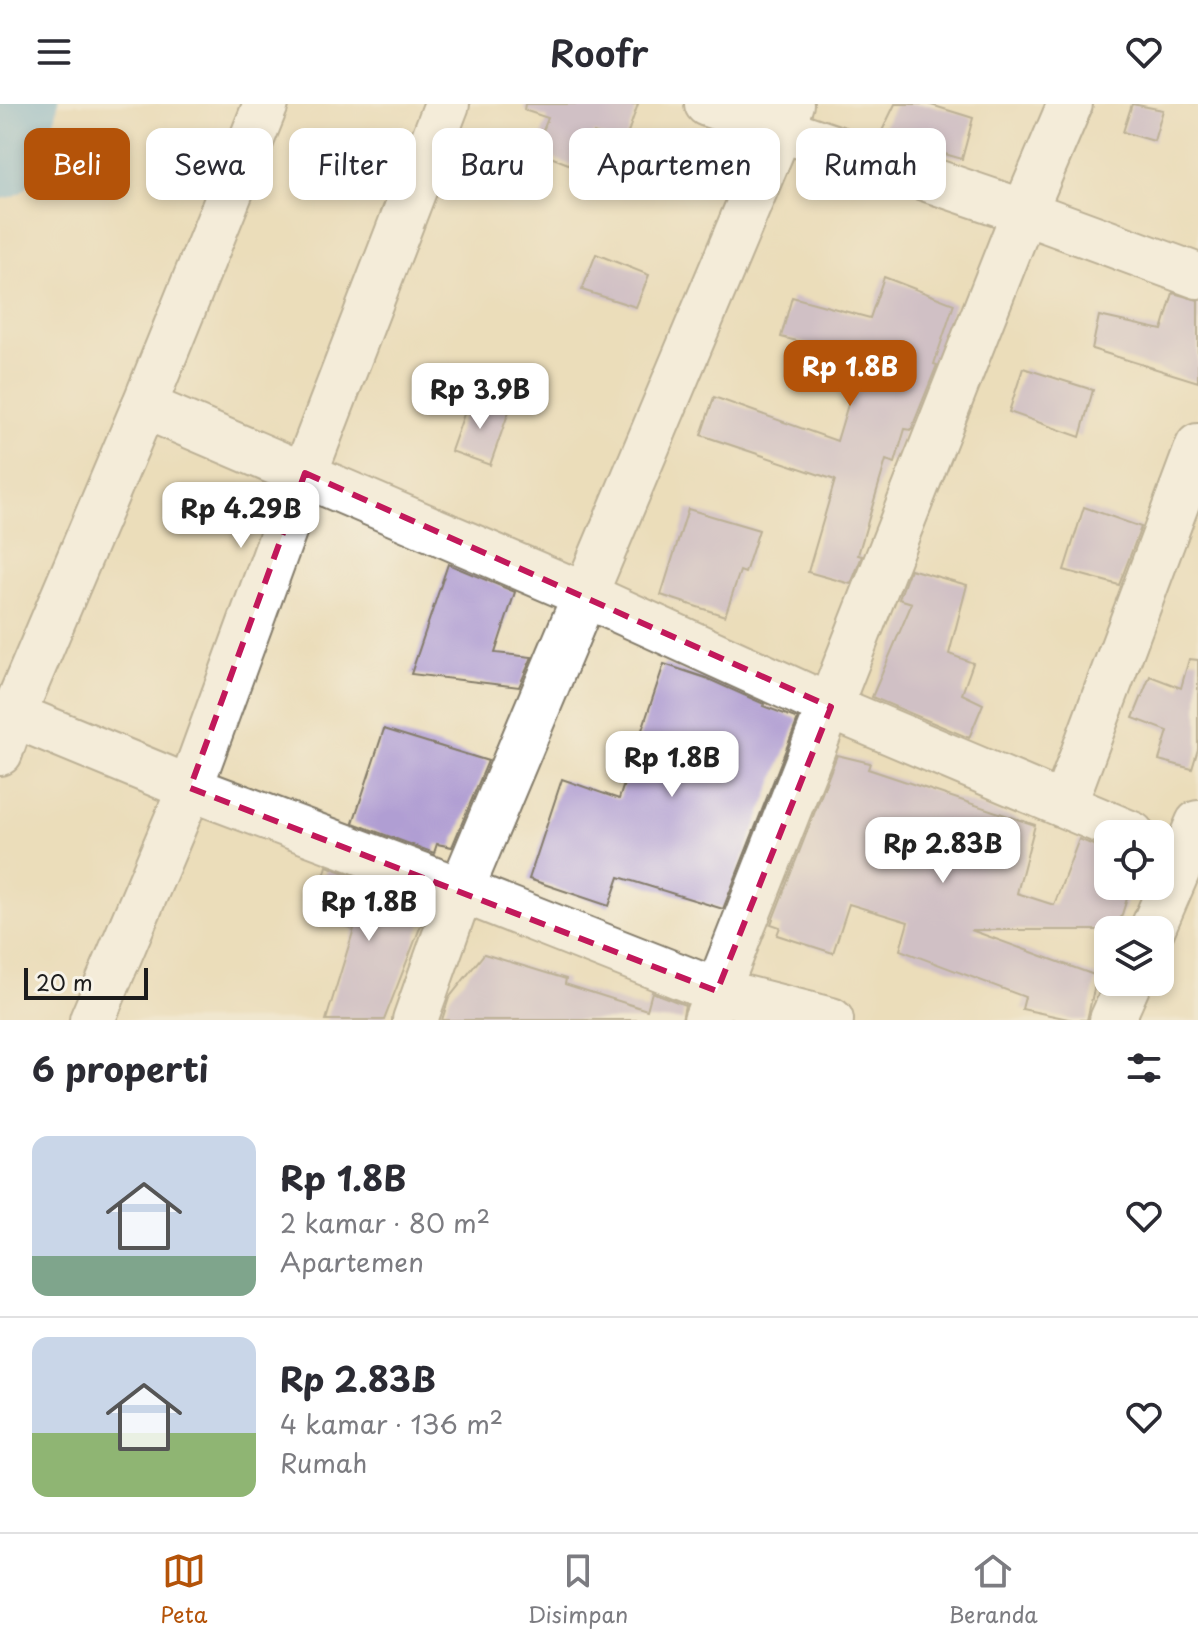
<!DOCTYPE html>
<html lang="id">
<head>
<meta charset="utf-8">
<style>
	:root { --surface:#fff; --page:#f2f2f3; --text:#2b2b33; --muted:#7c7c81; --line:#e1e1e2; --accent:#b45309 }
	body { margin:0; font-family:"Playpen Sans",sans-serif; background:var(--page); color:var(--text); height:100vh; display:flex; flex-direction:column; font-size:30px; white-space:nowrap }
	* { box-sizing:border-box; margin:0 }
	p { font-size:26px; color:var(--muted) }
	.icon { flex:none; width:44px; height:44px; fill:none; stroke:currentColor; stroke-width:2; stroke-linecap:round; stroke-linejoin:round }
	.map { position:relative; height:916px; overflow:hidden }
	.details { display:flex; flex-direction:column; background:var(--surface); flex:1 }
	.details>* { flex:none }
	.guide { position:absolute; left:24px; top:24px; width:1150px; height:72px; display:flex; gap:16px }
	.tools { position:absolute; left:1094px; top:716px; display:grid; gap:16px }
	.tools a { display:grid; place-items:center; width:80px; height:80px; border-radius:16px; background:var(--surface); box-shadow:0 4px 12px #0003; font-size:40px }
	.scale { position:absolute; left:24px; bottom:20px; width:124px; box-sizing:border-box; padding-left:8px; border:4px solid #1c1c1c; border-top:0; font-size:22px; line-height:28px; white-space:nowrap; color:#1c1c1c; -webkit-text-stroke:6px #f7f3e8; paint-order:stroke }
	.price { position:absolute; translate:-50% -68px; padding:0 18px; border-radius:16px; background:#fff; color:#222; font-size:26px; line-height:52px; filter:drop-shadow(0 2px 4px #0008) }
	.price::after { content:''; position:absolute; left:50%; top:48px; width:24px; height:18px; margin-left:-12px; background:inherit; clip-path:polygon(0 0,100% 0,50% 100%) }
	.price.current { background:var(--accent); color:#fff }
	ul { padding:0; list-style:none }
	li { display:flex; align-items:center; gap:24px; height:200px; padding:0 32px }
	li+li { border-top:2px solid var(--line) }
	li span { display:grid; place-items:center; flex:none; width:224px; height:160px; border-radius:16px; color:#555 }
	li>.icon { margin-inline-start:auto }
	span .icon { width:96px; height:96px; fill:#fffc; stroke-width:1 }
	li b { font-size:34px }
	h2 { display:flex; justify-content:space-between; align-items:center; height:96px; padding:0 32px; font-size:34px }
	.chip { padding:0 28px; border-radius:16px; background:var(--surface); box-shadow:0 4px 12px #0003; font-size:28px; line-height:72px }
	.chip.current { background:var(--accent); color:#fff }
	header { display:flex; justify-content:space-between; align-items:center; height:104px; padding:0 32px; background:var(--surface); font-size:36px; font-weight:600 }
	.dock { display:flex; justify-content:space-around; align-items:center; height:112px; border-top:2px solid var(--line); background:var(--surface); font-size:22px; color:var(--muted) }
	.dock a { display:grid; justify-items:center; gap:4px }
	.dock .current { color:var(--accent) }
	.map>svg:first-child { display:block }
</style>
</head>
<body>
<header><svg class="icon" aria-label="menu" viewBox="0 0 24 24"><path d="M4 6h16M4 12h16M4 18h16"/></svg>Roofr<svg class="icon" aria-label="heart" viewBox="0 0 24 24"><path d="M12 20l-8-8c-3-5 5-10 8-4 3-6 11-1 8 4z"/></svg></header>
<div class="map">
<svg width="1198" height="916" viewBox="0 0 1198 916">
	<rect width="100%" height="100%" fill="#f7f3e8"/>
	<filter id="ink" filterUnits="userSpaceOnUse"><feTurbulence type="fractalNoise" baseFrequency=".0125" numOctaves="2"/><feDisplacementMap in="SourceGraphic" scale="16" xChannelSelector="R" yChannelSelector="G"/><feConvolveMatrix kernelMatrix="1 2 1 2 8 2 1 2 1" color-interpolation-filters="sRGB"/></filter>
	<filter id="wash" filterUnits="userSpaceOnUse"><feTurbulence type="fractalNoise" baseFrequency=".006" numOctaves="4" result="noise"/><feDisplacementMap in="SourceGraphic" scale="32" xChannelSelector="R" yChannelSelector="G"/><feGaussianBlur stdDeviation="1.8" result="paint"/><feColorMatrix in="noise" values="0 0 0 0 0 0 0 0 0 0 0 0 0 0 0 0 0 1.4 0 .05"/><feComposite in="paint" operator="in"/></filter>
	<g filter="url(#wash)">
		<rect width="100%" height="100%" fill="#ebddba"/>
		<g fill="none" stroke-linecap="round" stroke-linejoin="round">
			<polyline stroke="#69b2e1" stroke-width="74" points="0,58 21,0"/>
		</g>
		<g id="blocks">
			<g fill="#b09ed3">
				<polygon points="525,0 638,0 624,40 594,29 581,65 535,47 548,14 524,6"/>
				<polygon points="895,0 928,0 973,14 962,55 880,31"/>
				<polygon points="1132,0 1163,6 1154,37 1123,28"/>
				<polygon points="596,150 649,171 636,203 582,186"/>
				<polygon points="884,173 954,200 934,260 937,261 911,326 905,325 895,359 886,356 858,451 862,452 851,480 808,468 835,376 701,331 714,293 837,337 856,274 803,258 809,240 781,233 792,193 870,214"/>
				<polygon points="1173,189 1198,196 1198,278 1092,245 1099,212 1162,226"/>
				<polygon points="1023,264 1093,286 1080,333 1009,308"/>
				<polygon points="470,293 509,307 490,361 451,347"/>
				<polygon points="1084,403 1141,423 1119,481 1064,466"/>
				<polygon points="688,405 759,426 745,469 740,467 725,512 661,491"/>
				<polygon points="448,460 515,488 495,549 532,553 519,583 411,570"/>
				<polygon points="910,465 967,481 949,550 973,559 962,590 983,600 969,634 872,593 912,499 899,495"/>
				<polygon points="1189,555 1198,556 1198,645 1192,665 1159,656 1168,627 1133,614 1150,572 1181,584"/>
				<polygon points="664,560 706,574 764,600 763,602 798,615 723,805 619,773 609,802 529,775 562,675 619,695"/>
				<polygon points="384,625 488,657 452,743 437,740 434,749 353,719"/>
				<polygon points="837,651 870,659 868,665 1035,721 1017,789 1054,801 1079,735 1108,747 1108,782 1131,782 1117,826 971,826 1097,872 1087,916 1073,916 1022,905 1025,893 900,846 908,818 849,800 833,849 777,831 780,823 771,820"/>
				<polygon points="327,762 416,796 415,798 428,803 384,916 326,916 354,825 313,812"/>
				<polygon points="484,850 566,875 565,880 647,906 652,888 685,901 682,916 442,916 449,894"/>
			</g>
		</g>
	</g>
	<g filter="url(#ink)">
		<use href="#blocks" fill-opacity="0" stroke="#847c6b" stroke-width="2"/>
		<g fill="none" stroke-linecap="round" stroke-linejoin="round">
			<defs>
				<g id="street">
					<polyline points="707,0 1024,108 1198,172"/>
					<polyline points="144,302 585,491 831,603 1132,730"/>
					<polyline points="13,611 190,684 461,786 717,887 831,916"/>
					<polyline points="0,649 13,611 144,302 266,0"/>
					<polyline points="1064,701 1198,342"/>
					<polyline points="1152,826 1198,719"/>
					<polyline points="92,916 190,684 305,369 447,0"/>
					<polyline points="415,916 461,786 791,0"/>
					<polyline points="706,916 1024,108 1070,0"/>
					<polyline points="1112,916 1129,878"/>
				</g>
			</defs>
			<use href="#street" stroke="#847c6b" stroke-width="48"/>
			<use href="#street" stroke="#fff" stroke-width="44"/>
		</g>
	</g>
	<path d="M0 0H1198V916H0ZM305,369L831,603L717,887L190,684Z" fill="#ebddba" fill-opacity=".55" fill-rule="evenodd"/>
	<path fill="none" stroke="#c2185b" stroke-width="6" stroke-dasharray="16 10" stroke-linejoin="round" d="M305,369L831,603L717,887L190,684Z"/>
</svg>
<div class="tools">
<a><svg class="icon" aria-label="locate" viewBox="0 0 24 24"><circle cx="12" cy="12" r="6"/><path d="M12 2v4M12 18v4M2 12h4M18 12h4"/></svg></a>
<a><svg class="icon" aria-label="layers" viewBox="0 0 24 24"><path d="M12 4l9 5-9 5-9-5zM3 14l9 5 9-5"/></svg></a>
</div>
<div class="scale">20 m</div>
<b class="price current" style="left:850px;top:304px">Rp 1.8B</b>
<b class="price" style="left:480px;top:327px">Rp 3.9B</b>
<b class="price" style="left:241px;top:446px">Rp 4.29B</b>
<b class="price" style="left:672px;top:695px">Rp 1.8B</b>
<b class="price" style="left:943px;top:781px">Rp 2.83B</b>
<b class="price" style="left:369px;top:839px">Rp 1.8B</b>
<div class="guide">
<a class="chip current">Beli</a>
<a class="chip">Sewa</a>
<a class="chip">Filter</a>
<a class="chip">Baru</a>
<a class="chip">Apartemen</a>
<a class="chip">Rumah</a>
</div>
</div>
<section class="details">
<h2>6 properti<svg class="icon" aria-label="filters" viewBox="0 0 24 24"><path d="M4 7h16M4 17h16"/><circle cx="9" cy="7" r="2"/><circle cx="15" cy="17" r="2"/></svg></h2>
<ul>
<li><span style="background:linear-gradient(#c9d6e8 75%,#7fa58c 0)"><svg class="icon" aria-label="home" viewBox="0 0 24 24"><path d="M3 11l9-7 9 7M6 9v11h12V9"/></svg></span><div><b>Rp 1.8B</b><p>2 kamar · 80 m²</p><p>Apartemen</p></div><svg class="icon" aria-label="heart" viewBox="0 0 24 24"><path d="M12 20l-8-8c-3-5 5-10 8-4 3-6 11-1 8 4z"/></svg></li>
<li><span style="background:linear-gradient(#c9d6e8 60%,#8fb573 0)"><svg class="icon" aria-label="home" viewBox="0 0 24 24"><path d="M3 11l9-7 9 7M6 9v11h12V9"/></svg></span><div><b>Rp 2.83B</b><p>4 kamar · 136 m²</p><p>Rumah</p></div><svg class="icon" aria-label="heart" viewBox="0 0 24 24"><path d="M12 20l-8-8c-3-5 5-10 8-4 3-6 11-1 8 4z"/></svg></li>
</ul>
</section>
<nav class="dock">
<a class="current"><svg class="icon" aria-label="map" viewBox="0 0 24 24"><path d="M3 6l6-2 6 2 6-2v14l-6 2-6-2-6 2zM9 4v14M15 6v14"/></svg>Peta</a>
<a><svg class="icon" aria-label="saved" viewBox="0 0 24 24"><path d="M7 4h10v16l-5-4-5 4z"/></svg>Disimpan</a>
<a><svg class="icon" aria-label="home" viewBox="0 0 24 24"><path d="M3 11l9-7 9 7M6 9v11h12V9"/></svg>Beranda</a>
</nav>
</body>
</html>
